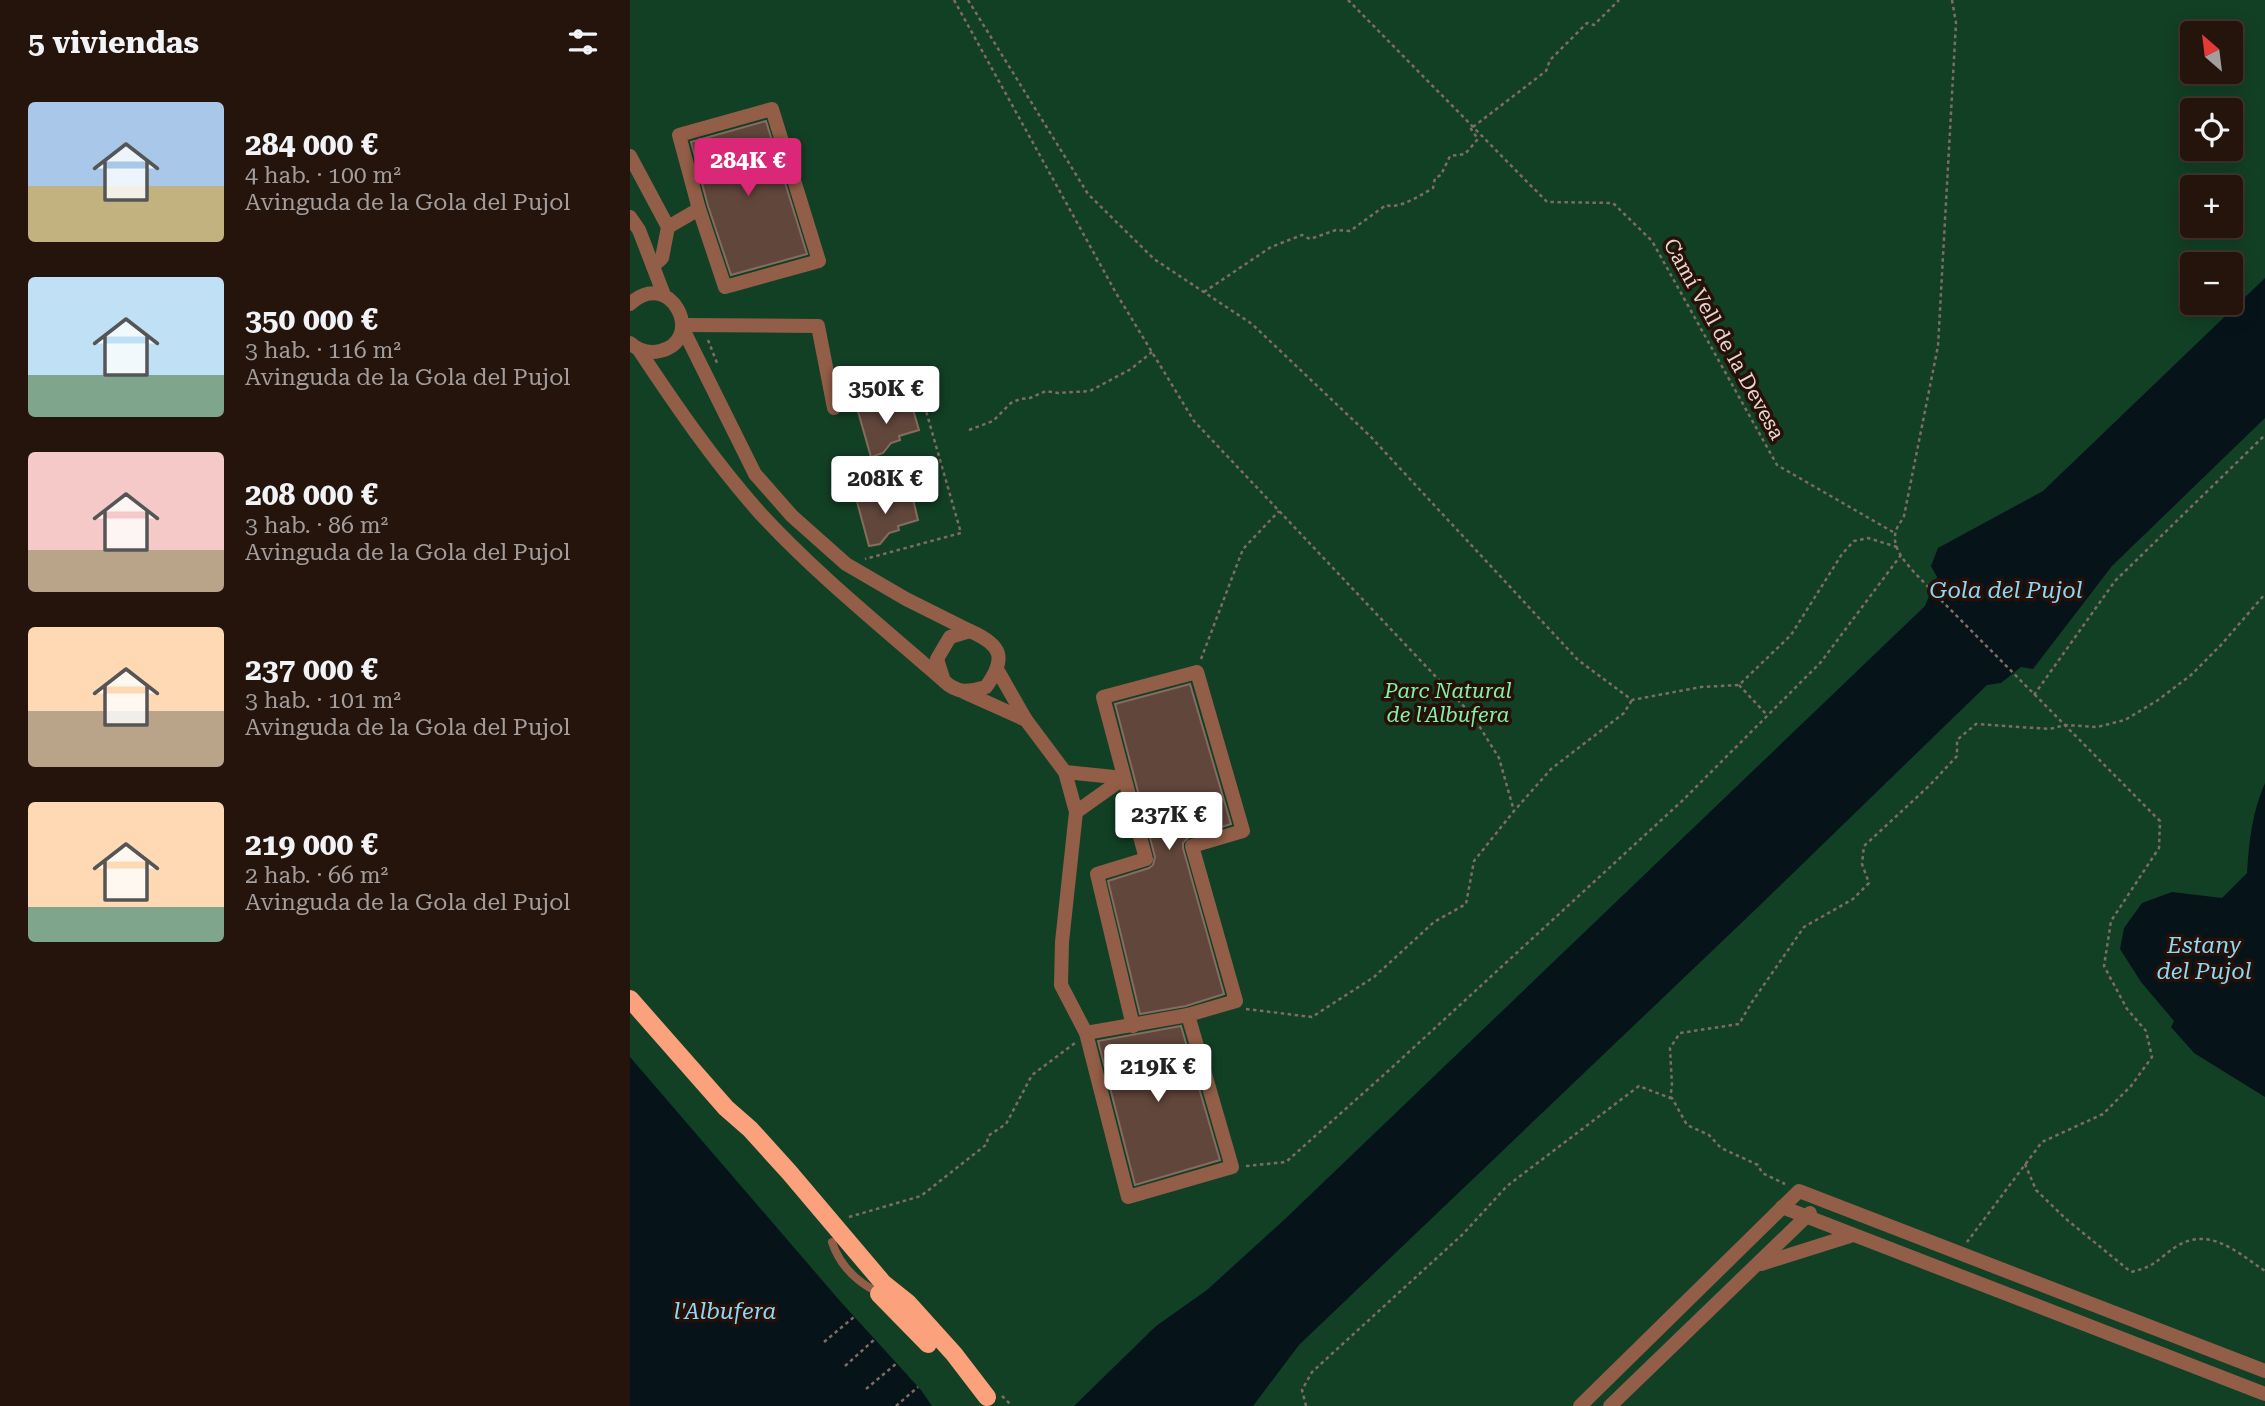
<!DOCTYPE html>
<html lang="es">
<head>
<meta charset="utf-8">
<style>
	:root { --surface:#25140c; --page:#2d1d15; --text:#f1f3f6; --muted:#a39e9d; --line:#42332d; --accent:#db2777 }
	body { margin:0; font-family:"Roboto Serif",serif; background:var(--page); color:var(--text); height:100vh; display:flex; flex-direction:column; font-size:26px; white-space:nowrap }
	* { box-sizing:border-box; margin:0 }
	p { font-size:23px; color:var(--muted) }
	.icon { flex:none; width:38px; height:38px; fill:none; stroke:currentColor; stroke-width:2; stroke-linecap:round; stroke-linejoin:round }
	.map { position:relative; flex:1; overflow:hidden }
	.panel { display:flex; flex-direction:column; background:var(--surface); width:630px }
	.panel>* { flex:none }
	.needle { width:46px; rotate:332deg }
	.tools { position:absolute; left:1550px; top:21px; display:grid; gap:14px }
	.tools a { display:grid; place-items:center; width:63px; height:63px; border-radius:7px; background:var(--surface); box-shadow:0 4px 18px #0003,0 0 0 2px var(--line); font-size:35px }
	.price { position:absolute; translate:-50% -60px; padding:0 16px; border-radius:7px; background:#fff; color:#222; font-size:23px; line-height:46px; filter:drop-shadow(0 2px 4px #0008) }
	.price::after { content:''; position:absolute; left:50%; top:42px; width:21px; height:16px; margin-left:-10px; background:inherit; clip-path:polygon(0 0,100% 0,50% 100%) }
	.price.active { background:var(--accent); color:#fff }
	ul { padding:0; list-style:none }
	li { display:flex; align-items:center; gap:21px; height:175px; padding:0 28px }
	li span { display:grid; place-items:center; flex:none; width:196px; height:140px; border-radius:7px; color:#555 }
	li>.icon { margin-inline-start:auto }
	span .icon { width:84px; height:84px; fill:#fffc; stroke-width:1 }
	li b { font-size:30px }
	h2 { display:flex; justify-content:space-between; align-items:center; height:84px; padding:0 28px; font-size:30px }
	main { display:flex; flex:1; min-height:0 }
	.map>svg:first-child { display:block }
</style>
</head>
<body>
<main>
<section class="panel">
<h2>5 viviendas<svg class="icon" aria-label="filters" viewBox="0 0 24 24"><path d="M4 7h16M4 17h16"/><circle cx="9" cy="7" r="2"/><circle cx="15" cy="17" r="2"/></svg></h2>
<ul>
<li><span style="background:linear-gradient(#a9c7e8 60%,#c2b280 0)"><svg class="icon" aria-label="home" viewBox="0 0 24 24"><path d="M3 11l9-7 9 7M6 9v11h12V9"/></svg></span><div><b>284 000 €</b><p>4 hab. · 100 m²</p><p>Avinguda de la Gola del Pujol</p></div></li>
<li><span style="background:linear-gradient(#bfe0f5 70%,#7fa58c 0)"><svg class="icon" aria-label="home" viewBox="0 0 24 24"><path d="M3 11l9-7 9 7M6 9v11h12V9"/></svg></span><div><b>350 000 €</b><p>3 hab. · 116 m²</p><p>Avinguda de la Gola del Pujol</p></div></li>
<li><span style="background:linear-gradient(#f6c9c9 70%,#b9a48a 0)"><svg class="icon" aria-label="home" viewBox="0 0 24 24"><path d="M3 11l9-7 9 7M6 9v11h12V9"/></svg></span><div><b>208 000 €</b><p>3 hab. · 86 m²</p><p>Avinguda de la Gola del Pujol</p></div></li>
<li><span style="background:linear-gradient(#ffd9b3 60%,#b9a48a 0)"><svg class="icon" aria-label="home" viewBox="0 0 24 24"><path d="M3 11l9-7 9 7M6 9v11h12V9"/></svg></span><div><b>237 000 €</b><p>3 hab. · 101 m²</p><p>Avinguda de la Gola del Pujol</p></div></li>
<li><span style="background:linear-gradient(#ffd9b3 75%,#7fa58c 0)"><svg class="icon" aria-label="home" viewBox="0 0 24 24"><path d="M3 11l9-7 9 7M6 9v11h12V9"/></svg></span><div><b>219 000 €</b><p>2 hab. · 66 m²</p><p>Avinguda de la Gola del Pujol</p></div></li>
</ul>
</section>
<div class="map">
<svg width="1635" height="1406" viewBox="0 0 1635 1406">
	<rect width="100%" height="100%" fill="#311a10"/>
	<path fill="#124025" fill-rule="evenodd" d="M0,0H1635V1406H0ZM1563,33H1601V72H1563ZM1563,110H1601V149H1563ZM1563,187H1601V226H1563ZM1563,264H1601V303H1563Z"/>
	<g fill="#061419">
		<polygon points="1635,278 1635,418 1482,566 1403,669 1391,667 1371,683 1357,685 1126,909 669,1345 623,1406 444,1406 526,1326 577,1290 655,1219 1295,606 1307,577 1301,566 1308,548 1413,491"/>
		<polygon points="264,463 269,480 223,492 219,475"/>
		<path d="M1635,783V1097L1564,1053L1541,1027L1544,1021L1511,982L1490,949L1494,928L1512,903L1542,892L1592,898L1617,873C1619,842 1622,812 1635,783Z"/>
		<polygon points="0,1057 210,1301 291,1390 302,1406 0,1406"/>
	</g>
	<g fill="#61463b" stroke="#886b5f" stroke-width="2">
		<polygon points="136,121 177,254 101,275 78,206 61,142"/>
		<polygon points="239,405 250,410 261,407 262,411 282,406 289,430 269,436 270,440 261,443 253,453 241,457 227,408"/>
		<polygon points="238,495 250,499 260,496 267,500 282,495 288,520 268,526 269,530 259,533 250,544 239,546 226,498"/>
		<polygon points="560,684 601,824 559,837 553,843 553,848 594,994 556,1006 510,1014 478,881 519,868 523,865 525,857 485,704"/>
		<polygon points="551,1026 590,1160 505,1185 468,1041"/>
	</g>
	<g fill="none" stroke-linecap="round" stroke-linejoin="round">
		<g stroke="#806c64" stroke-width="2.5" stroke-dasharray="3.5 3.5" stroke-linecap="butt">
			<polyline points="324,0 486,293 564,421 843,716 869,758 884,811"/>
			<polyline points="338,0 458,194 524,259 622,324 740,436 948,660 1002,700 1071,687 1109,685 1161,635 1212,554 1224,541 1238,538 1267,547"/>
			<polyline points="718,0 917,202 983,203 1022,241 1147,465 1263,532"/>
			<path d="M1322,0L1326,23L1308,346L1274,516C1272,521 1267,526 1266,531C1259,551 1286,573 1298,587L1530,821L1529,848L1481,921L1474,966L1497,1009L1516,1031L1522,1057L1501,1086L1473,1114L1412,1142L1337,1242"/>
			<polyline points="843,127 916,71 920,60 957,23 964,25 989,0"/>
			<path d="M574,292L641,247L672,235L680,239L706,230L720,231L756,205C768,210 791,195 803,188L805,178L811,175L820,156L835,154L848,139L841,129L843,127"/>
			<polyline points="78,340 87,363"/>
			<polyline points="216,403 288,383 331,533 235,559"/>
			<polyline points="339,430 363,421 381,403 390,399 400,398 416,391 428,393 460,391 501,369 522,352"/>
			<polyline points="571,659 613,549 649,511"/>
			<polyline points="1109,685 1137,715"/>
			<polyline points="1404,695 1485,581 1635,435"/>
			<polyline points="616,1009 682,1017 744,977 804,922 836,904 844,861 884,811 921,769 994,713 1002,700"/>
			<polyline points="1040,1098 1042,1098 1057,1125 1079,1135 1091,1148 1128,1165 1132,1173 1155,1184"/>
			<path d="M1395,1164L1406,1190L1436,1219L1501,1272C1527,1266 1527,1259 1547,1246C1580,1226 1608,1253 1635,1271"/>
			<polyline points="616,1166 656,1162 757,1072 1052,801 1191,662 1271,555"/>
			<polyline points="219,1217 291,1196 357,1144 358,1136 376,1124 402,1075 445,1043"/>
			<polyline points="194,1342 224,1317"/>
			<polyline points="215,1366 245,1339"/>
			<polyline points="236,1389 267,1363"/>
			<polyline points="372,1396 382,1406"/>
			<polyline points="266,1406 288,1387"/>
			<polyline points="676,1406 672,1390 682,1372 833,1234 877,1186 1009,1086 1040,1098 1042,1086 1040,1048 1050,1033 1109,1024 1122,1002 1174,927 1223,899 1239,883 1232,864 1234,846 1300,785 1327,756 1327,740 1346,724 1420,729 1435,725 1467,727 1495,720 1528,700 1561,675 1591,645 1635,594"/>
		</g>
		<path stroke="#935e48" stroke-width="8" d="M202,1242C209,1264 226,1281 247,1292"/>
		<g stroke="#935e48" stroke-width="14">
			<polygon points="142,109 189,261 95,287 69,209 49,135"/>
			<polyline points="0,156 38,227 32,258 23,266"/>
			<polyline points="0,217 9,230 34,295"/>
			<polyline points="38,227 69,209"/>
			<path d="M0,304C40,266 77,340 30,351C18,354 9,351 0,343"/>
			<polyline points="52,325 188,326 204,408"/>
			<polyline points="52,327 125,474 162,516 216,564 276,599 340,631"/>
			<path d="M9,350C46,406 84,461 129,512C185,573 251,626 314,681C328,694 338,692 356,687C377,658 372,645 340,631L320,637L307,659L314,681"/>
			<polyline points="368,671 396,720 435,772 446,812 432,942 431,985 456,1033 498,1197 602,1167 558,1015 606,1001 562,846 613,831 567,672 473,697 516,859 467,874 503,1026"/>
			<polyline points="334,692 396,720"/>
			<polyline points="435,772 494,778"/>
			<polyline points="446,812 494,778"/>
			<polyline points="456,1033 558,1015"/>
			<polyline points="1152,1207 1635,1394"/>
			<polyline points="1131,1264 1223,1235"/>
			<polyline points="950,1406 1169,1191 1635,1371"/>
			<polyline points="980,1406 1180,1213"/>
		</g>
		<g stroke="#fba27c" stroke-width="18">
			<polyline points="0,999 96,1108 120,1129 159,1172 253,1283 278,1303 324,1354 357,1397"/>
			<polyline points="249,1294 298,1344"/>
		</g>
	</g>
	<g text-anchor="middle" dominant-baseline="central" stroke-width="7" stroke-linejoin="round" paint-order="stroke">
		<g font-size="21" fill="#e8d7d1" stroke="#271007">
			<text transform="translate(1094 339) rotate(61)">Camí Vell de la Devesa</text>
		</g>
		<g font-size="21" font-style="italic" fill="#81f1ab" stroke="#271007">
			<text x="818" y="691">Parc Natural<tspan x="818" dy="24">de l'Albufera</tspan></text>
		</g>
		<g font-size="23" font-style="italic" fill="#8cd8f7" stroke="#271007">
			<text x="1376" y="590">Gola del Pujol</text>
			<text x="1574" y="945">Estany<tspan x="1574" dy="26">del Pujol</tspan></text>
			<text x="95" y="1311">l'Albufera</text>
		</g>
	</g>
</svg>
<div class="tools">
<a><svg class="needle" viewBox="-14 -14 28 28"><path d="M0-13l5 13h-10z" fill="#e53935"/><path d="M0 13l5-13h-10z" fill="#a39e9d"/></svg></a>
<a><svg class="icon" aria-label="locate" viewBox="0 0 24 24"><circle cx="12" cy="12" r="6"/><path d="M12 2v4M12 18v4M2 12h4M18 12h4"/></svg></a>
<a>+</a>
<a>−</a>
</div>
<b class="price active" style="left:118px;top:198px">284K €</b>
<b class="price" style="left:256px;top:426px">350K €</b>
<b class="price" style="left:255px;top:516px">208K €</b>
<b class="price" style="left:539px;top:852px">237K €</b>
<b class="price" style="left:528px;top:1104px">219K €</b>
</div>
</main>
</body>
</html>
